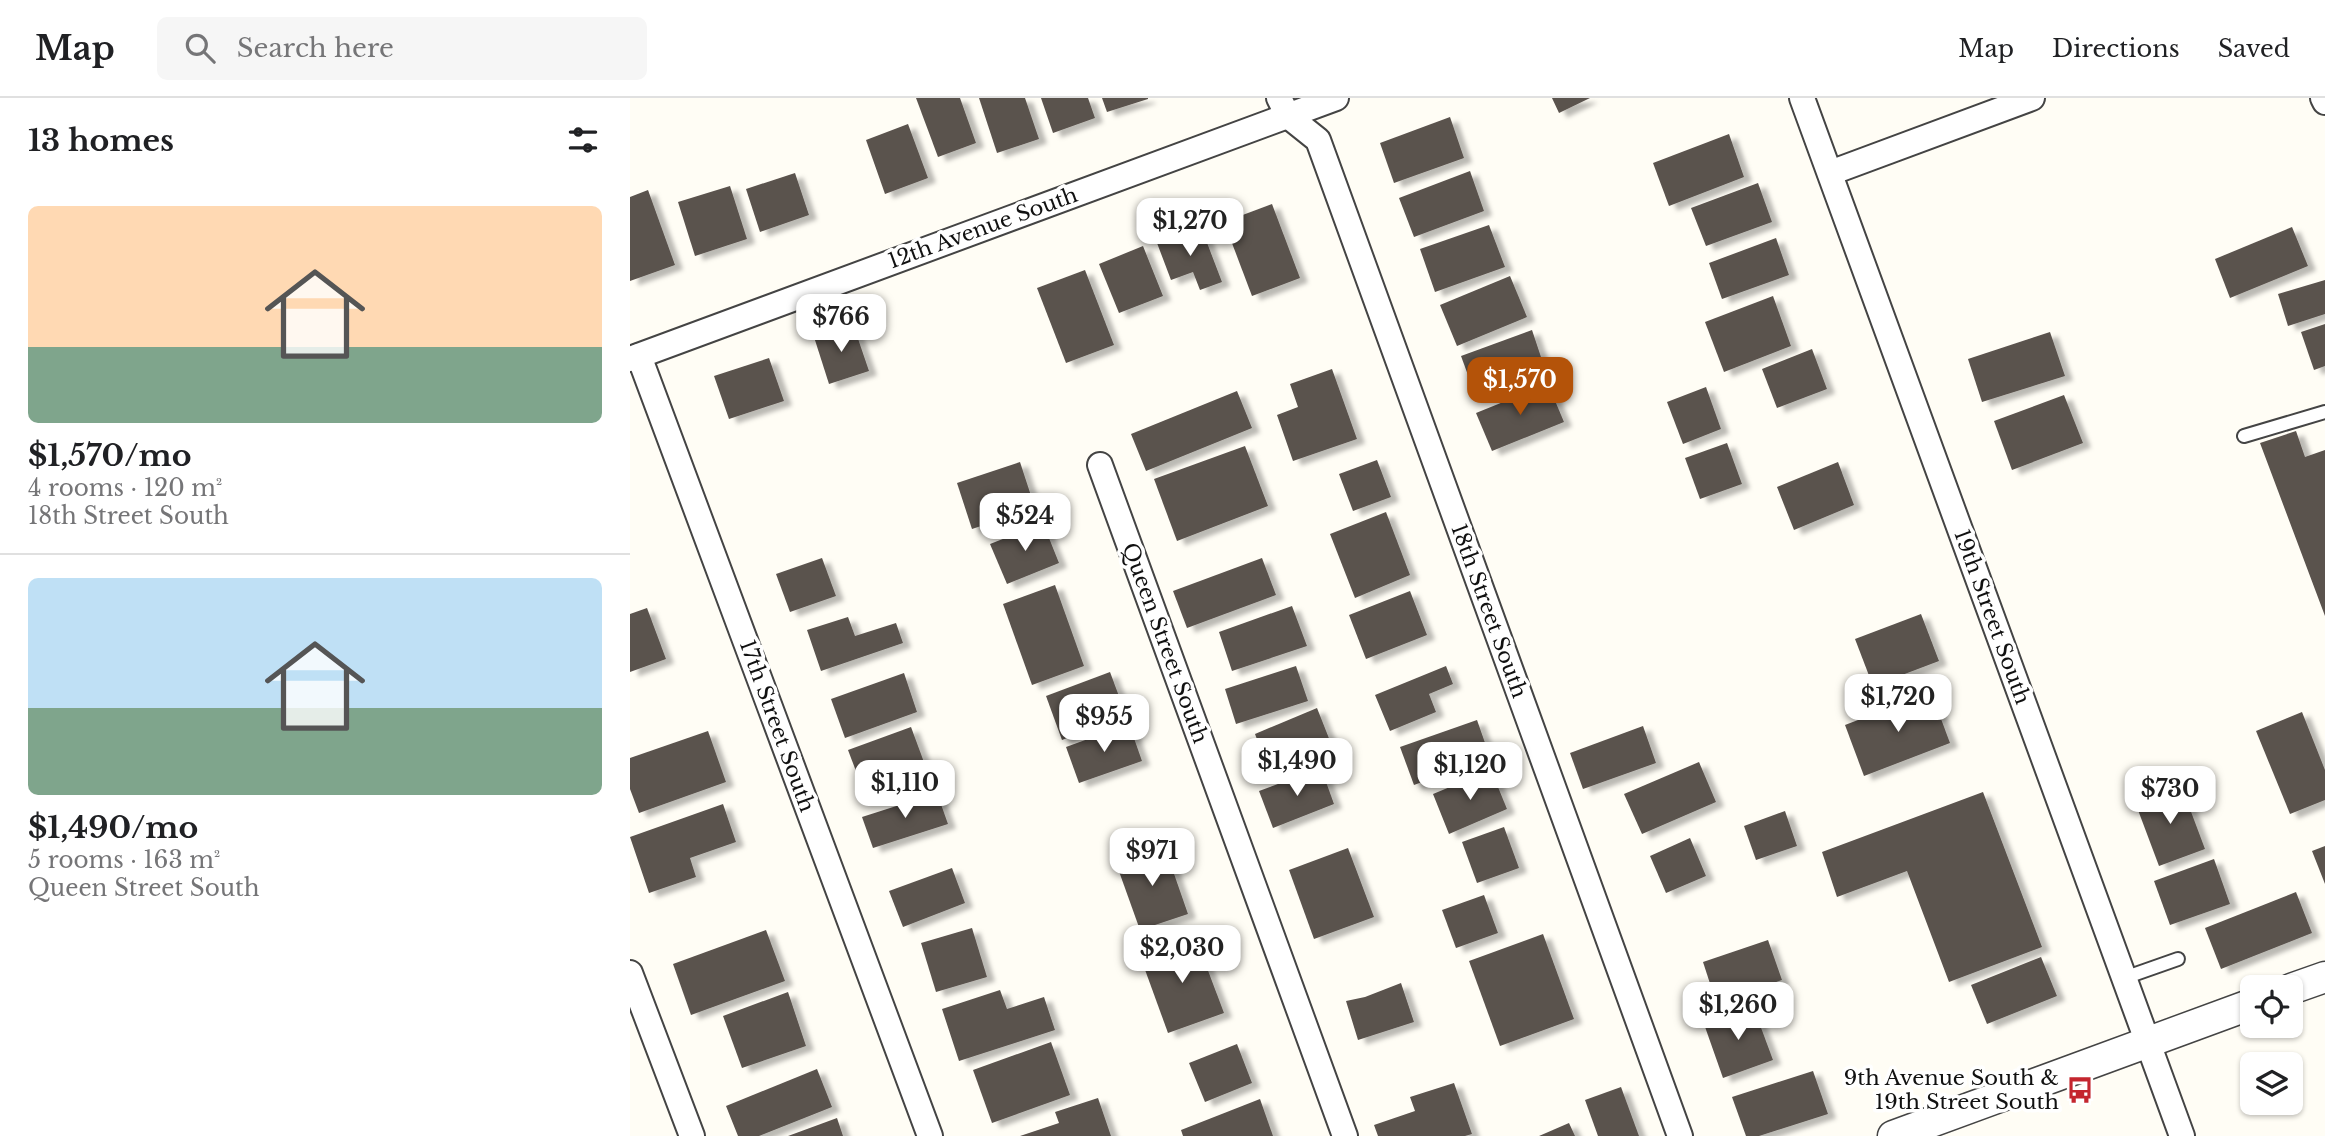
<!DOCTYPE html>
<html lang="en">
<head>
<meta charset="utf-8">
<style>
	:root { --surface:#fff; --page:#f6f6f6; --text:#202124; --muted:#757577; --line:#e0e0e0; --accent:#b45309 }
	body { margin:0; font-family:"Libre Baskerville",serif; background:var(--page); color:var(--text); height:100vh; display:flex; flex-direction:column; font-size:26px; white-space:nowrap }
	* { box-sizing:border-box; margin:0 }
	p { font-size:23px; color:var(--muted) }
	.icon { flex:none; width:38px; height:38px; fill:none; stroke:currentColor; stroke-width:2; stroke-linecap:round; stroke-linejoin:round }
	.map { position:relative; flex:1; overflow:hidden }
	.sheet { display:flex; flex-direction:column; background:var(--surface); width:630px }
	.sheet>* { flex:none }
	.fabs { position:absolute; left:1610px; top:877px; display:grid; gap:14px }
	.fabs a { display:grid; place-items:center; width:63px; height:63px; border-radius:10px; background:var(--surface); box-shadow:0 2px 5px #0004; font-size:35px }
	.price { position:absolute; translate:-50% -60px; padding:0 16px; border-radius:14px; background:#fff; color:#222; font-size:23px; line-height:46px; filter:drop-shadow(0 2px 4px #0008) }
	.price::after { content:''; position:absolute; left:50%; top:42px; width:21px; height:16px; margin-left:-10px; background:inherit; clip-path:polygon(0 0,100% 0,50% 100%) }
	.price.selected { background:var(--accent); color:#fff }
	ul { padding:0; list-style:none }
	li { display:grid; align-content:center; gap:14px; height:371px; padding:0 28px }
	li+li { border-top:2px solid var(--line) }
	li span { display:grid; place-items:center; height:217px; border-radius:10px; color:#555 }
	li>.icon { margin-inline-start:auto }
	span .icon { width:126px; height:126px; fill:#fffc; stroke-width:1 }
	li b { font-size:30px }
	h2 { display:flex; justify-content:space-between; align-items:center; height:84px; padding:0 28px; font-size:30px }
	header { display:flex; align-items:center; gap:42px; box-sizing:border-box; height:98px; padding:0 35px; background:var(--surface); border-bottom:2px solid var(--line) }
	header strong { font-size:33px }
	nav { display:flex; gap:38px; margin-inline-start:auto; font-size:24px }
	.search { width:490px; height:63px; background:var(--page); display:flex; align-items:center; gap:18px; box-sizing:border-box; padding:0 24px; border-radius:10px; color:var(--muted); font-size:26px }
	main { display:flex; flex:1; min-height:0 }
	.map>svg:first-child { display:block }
</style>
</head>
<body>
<header>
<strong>Map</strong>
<div class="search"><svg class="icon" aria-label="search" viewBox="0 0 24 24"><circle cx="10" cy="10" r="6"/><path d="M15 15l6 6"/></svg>Search here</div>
<nav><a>Map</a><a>Directions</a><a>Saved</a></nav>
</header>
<main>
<section class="sheet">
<h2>13 homes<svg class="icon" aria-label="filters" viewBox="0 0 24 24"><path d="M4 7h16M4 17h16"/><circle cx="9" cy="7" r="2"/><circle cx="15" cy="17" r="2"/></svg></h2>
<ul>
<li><span style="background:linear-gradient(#ffd9b3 65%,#7fa58c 0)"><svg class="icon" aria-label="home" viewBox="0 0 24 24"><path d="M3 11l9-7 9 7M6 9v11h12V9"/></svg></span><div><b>$1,570/mo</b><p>4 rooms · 120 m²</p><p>18th Street South</p></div></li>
<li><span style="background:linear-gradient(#bfe0f5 60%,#7fa58c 0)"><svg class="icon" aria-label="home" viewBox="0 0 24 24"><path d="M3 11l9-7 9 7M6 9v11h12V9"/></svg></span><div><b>$1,490/mo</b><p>5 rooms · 163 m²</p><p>Queen Street South</p></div></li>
</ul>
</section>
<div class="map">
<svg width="1695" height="1038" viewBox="0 0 1695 1038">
	<defs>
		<filter id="shadow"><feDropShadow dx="8" dy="4.5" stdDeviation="2" flood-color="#0004"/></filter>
	</defs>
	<rect width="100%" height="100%" fill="#fffdf5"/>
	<g fill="#5a524d" filter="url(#shadow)">
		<polygon points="286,0 330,0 346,45 308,59"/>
		<polygon points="349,0 395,0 409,41 367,55"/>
		<polygon points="411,0 458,0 465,20 423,35"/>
		<polygon points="472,0 518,0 518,1 477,14"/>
		<polygon points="922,0 960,0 929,15"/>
		<polygon points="820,19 834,60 764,85 750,45"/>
		<polygon points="278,26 298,80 255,96 236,42"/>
		<polygon points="1099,36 1114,79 1039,108 1023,65"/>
		<polygon points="840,73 854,113 784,139 769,100"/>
		<polygon points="165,75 179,117 130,134 116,91"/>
		<polygon points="1128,85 1142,124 1076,148 1061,110"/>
		<polygon points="100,88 117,141 65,158 48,104"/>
		<polygon points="18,92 45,167 0,183 0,99"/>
		<polygon points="642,106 670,180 622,198 594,124"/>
		<polygon points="859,127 875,169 805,194 790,151"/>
		<polygon points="571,129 592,184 570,192 563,174 541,182 527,145"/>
		<polygon points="1662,129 1678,168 1600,200 1585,161"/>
		<polygon points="1146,140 1159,177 1092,201 1079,165"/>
		<polygon points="513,148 533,198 489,215 469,166"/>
		<polygon points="455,172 484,247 436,265 407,190"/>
		<polygon points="880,178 897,219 827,248 810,207"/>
		<polygon points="1695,182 1695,216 1658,228 1648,196"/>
		<polygon points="1143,198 1161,248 1094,274 1075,224"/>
		<polygon points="223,226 239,273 199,286 184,239"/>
		<polygon points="1695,226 1695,268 1684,272 1671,234"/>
		<polygon points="902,232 916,274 846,299 831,258"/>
		<polygon points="1420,234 1435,278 1352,304 1338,261"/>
		<polygon points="1182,251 1197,291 1147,310 1132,271"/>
		<polygon points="139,260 154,303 99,321 84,278"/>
		<polygon points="702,271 727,341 663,363 647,317 668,309 660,286"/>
		<polygon points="918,286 934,324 862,353 846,315"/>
		<polygon points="1076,289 1091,331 1053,346 1037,304"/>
		<polygon points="607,293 622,330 516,373 501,336"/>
		<polygon points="1434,297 1453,345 1382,372 1364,323"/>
		<polygon points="1666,333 1675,359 1695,352 1695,518 1630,345"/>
		<polygon points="1097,345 1112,386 1070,401 1055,360"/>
		<polygon points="615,348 638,408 547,443 524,381"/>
		<polygon points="747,362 761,399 723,413 709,376"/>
		<polygon points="390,364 405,410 342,431 327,385"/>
		<polygon points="1208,364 1224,407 1164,432 1147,389"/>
		<polygon points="756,414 780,477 725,500 700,436"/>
		<polygon points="413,425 429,465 377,486 360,446"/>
		<polygon points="192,460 206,498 160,514 146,476"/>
		<polygon points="632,460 646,497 557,530 543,493"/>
		<polygon points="425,487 454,568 402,587 373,506"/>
		<polygon points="780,493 797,537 736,561 719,517"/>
		<polygon points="662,508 677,548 602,573 589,534"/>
		<polygon points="17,510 36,561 0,574 0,516"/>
		<polygon points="1291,516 1309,563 1243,588 1225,541"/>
		<polygon points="218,519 225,538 266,525 273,545 191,573 177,532"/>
		<polygon points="666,568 678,603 606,626 595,591"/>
		<polygon points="816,568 823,586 799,596 806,614 760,633 745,597"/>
		<polygon points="480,574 496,617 432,642 416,598"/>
		<polygon points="274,575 287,614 215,640 201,601"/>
		<polygon points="1301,594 1320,645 1234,678 1215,627"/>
		<polygon points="687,610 704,653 641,678 625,636"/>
		<polygon points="1672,614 1695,672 1695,702 1660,716 1626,633"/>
		<polygon points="847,622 860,659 784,687 770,649"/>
		<polygon points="499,626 512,663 449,685 436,649"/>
		<polygon points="1013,628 1026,665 953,691 940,655"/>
		<polygon points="281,629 298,675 235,697 218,652"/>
		<polygon points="78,633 96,684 9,715 0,691 0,660"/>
		<polygon points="1069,664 1086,704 1012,736 994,696"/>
		<polygon points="691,670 704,706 643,730 629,693"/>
		<polygon points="861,672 877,711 819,736 803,696"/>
		<polygon points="1551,687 1575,751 1529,768 1505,704"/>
		<polygon points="1353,694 1412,849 1319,884 1277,773 1207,799 1192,754"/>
		<polygon points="307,695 318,726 243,750 232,719"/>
		<polygon points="93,706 106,744 60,760 66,779 19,795 0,739"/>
		<polygon points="1155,713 1167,748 1126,762 1114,728"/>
		<polygon points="874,729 889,770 847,785 832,744"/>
		<polygon points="1060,740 1076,778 1036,795 1020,758"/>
		<polygon points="534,747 558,816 510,832 486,765"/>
		<polygon points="1695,748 1695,786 1682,753"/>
		<polygon points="718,750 744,819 684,841 659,772"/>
		<polygon points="1584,761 1600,806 1540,827 1524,783"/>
		<polygon points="322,770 335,805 273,829 259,793"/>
		<polygon points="1666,794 1682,835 1591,871 1575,830"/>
		<polygon points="854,797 868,835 826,850 812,812"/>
		<polygon points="342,830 357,879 306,894 291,845"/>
		<polygon points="136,832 155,883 61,917 43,866"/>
		<polygon points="913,836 944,921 870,948 839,863"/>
		<polygon points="565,838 594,915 538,935 510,858"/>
		<polygon points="1138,842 1152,882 1086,904 1073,864"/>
		<polygon points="1411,859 1427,898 1357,926 1341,887"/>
		<polygon points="771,885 784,924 728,942 716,903 735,899"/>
		<polygon points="370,892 377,911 414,899 425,932 329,963 312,911"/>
		<polygon points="158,894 176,948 112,970 93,918"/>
		<polygon points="1123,908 1143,962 1093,980 1074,926"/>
		<polygon points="421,944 440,997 362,1025 343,972"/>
		<polygon points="607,946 622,985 575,1004 559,965"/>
		<polygon points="187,971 202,1009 129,1038 108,1038 96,1008"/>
		<polygon points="1183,973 1198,1016 1129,1038 1116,1038 1102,999"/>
		<polygon points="824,985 842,1036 835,1038 748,1038 744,1027 785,1013 780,999"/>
		<polygon points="991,989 1009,1038 968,1038 955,1002"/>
		<polygon points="468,1000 481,1038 390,1038 429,1025 425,1014"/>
		<polygon points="630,1001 643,1038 553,1038 551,1032"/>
		<polygon points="207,1020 213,1038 158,1038"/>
		<polygon points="939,1025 945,1038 909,1038"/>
	</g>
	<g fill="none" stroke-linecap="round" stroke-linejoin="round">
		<defs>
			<g id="service">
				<polyline points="1614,338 1695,314"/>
				<polyline points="1494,880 1548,861"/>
			</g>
			<g id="minor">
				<polyline points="649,0 658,18 688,42 1050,1038"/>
				<polyline points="1172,0 1552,1038"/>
				<polyline points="1693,0 1695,4"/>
				<polyline points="1200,75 1402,0"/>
				<polyline points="9,258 300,1038"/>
				<polyline points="0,261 706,0"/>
				<polyline points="470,367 715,1038"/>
				<polyline points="0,875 62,1038"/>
			</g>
			<g id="tertiary">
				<polyline points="1661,891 1695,879"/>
				<polyline points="1263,1038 1622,906"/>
			</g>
		</defs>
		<use href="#service" stroke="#444" stroke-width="16"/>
		<use href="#minor" stroke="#444" stroke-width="28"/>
		<use href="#tertiary" stroke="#444" stroke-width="33"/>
		<use href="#service" stroke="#fff" stroke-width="12"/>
		<use href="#minor" stroke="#fff" stroke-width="24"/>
		<use href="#tertiary" stroke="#fff" stroke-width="30"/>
	</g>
	<defs>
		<symbol id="bus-bare" viewBox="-9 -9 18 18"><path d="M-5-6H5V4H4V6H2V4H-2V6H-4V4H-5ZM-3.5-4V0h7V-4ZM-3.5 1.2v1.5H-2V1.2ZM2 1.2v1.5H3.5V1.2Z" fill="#c4262e" stroke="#fff" stroke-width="2.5" paint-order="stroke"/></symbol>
	</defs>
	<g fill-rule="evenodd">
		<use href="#bus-bare" x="1431" y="973" width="38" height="38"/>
	</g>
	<g text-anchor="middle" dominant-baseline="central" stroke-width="7" stroke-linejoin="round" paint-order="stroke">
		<g font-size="21" fill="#111" stroke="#fff">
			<text transform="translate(353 130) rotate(-20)">12th Avenue South</text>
			<text transform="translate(859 513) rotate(70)">18th Street South</text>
			<text transform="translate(1362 519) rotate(70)">19th Street South</text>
			<text transform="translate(535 545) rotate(70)">Queen Street South</text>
			<text transform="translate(147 628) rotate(70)">17th Street South</text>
		</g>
		<g font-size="21" fill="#111" stroke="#fff" text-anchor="end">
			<text x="1429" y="980">9th Avenue South &amp;<tspan x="1429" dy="24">19th Street South</tspan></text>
		</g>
	</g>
</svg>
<div class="fabs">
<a><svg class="icon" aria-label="locate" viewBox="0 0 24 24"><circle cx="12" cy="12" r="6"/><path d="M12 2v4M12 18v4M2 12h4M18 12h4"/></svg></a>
<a><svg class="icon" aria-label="layers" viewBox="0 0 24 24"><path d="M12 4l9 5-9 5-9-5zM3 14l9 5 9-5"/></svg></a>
</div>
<b class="price" style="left:560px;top:160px">$1,270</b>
<b class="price" style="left:211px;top:256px">$766</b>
<b class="price selected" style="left:890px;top:319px">$1,570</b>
<b class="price" style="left:395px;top:455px">$524</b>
<b class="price" style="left:1268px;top:636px">$1,720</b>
<b class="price" style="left:474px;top:656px">$955</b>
<b class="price" style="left:667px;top:700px">$1,490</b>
<b class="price" style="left:840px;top:704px">$1,120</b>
<b class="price" style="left:275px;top:722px">$1,110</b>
<b class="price" style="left:1540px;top:728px">$730</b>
<b class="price" style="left:522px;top:790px">$971</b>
<b class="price" style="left:552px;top:887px">$2,030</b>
<b class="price" style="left:1108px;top:944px">$1,260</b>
</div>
</main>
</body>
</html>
